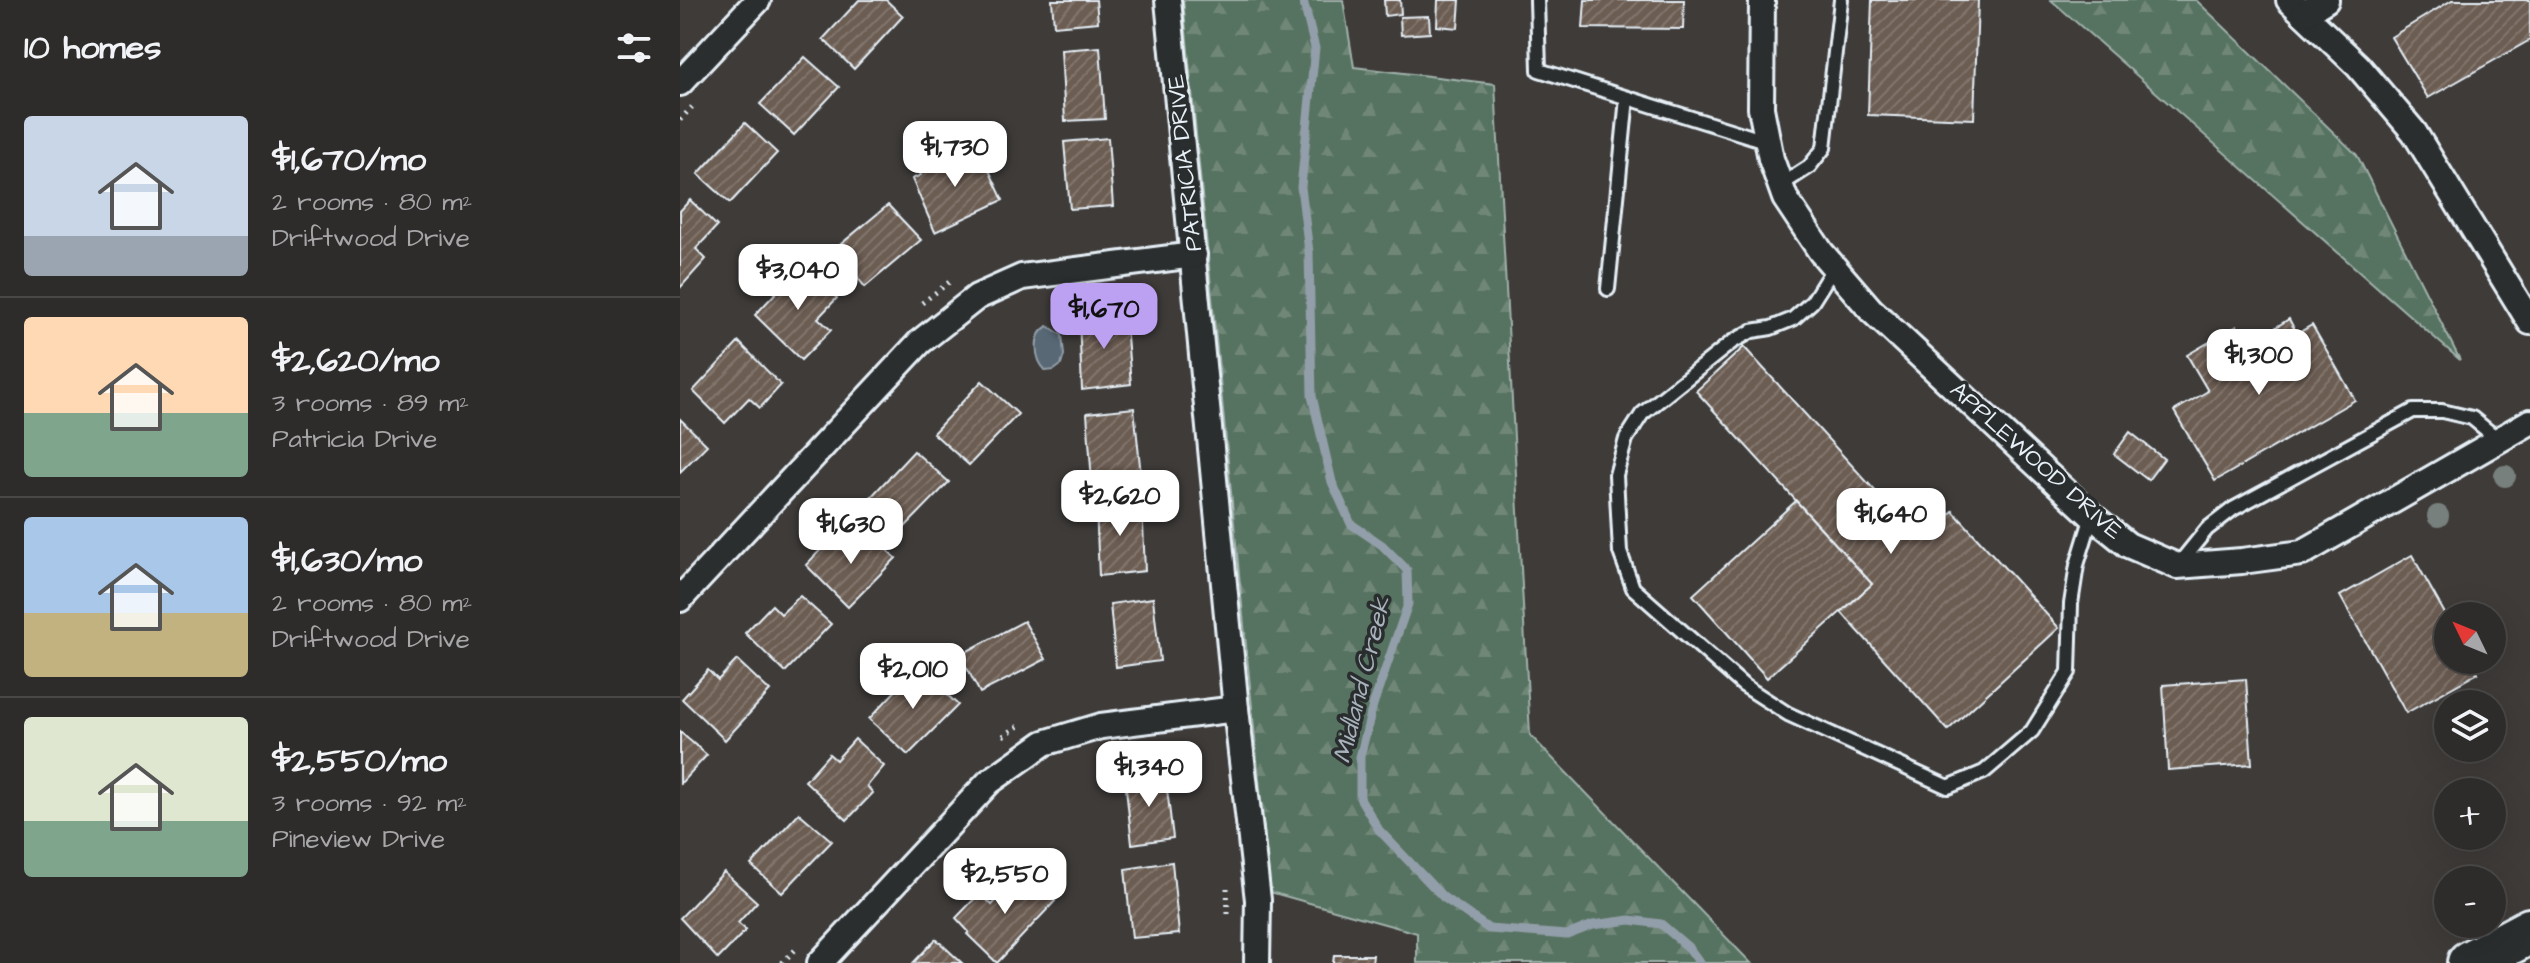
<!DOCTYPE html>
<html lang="en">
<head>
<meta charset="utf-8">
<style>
	:root { --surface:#2e2c2b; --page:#3a3837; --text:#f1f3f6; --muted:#a7a7a9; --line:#494847; --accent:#bca0f2 }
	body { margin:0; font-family:"Architects Daughter",sans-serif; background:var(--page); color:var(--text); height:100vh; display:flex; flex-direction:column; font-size:30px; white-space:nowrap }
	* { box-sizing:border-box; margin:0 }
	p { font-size:26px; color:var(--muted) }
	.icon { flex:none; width:44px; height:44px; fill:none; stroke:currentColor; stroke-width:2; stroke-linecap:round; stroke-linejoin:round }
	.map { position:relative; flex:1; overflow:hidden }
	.side { display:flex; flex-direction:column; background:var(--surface); width:680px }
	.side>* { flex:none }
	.needle { width:52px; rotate:313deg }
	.controls { position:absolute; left:1754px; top:602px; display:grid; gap:16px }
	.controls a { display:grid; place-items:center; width:72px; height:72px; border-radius:50%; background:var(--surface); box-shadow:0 8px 32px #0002,0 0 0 2px var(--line); font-size:40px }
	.price { position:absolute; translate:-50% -68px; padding:0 18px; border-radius:16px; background:#fff; color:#222; font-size:26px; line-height:52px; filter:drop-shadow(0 2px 4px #0008) }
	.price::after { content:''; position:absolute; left:50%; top:48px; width:24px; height:18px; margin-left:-12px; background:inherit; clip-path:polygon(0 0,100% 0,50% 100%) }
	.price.on { background:var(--accent); color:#111 }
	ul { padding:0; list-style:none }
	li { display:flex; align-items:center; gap:24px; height:200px; padding:0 24px }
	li+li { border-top:2px solid var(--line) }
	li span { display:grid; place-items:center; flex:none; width:224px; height:160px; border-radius:8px; color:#555 }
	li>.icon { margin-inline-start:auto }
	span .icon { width:96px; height:96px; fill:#fffc; stroke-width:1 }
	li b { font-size:34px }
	h2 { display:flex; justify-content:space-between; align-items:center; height:96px; padding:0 24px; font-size:34px }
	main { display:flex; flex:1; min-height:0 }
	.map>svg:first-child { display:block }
</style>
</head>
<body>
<main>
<section class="side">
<h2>10 homes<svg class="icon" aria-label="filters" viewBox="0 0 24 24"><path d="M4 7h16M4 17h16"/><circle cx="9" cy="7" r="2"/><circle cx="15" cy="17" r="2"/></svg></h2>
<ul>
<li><span style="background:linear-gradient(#c9d6e8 75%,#9aa5b1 0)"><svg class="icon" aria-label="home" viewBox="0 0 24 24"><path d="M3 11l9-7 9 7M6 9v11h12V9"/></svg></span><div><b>$1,670/mo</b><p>2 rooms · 80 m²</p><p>Driftwood Drive</p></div></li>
<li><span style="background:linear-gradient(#ffd9b3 60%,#7fa58c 0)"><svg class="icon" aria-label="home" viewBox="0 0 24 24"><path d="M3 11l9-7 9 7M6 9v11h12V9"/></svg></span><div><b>$2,620/mo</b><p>3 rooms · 89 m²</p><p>Patricia Drive</p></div></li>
<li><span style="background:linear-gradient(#a9c7e8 60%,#c2b280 0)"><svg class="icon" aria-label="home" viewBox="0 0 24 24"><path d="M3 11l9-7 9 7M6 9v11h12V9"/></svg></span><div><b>$1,630/mo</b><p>2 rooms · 80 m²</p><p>Driftwood Drive</p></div></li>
<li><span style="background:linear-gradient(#dfe7d0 65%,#7fa58c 0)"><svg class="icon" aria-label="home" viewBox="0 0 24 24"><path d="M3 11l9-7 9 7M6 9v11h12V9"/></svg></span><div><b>$2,550/mo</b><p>3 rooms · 92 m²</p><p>Pineview Drive</p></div></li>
</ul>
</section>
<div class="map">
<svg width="1850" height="963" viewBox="0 0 1850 963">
	<defs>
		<pattern id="forest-firs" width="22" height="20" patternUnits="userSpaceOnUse" patternTransform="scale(2)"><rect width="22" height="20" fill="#577260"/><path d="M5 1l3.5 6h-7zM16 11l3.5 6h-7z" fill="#6f8778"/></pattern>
		<pattern id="building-hatch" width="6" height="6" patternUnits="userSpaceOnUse" patternTransform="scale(2)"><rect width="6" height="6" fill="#6c5d53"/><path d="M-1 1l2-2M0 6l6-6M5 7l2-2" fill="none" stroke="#81756c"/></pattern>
	</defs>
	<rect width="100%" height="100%" fill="#3e3b39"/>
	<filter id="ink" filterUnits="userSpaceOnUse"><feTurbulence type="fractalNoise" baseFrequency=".0125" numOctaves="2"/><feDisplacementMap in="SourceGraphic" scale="16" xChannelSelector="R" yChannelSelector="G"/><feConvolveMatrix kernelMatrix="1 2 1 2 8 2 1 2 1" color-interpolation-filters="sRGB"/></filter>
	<g filter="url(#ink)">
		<g fill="url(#forest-firs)" stroke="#a0b2ac" stroke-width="2">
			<polygon points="503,0 663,0 674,67 815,84 850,735 1071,963 737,963 737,933 590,892"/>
			<polygon points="1371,0 1516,0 1677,155 1780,360"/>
		</g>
		<path fill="#596775" stroke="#929ea9" stroke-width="2" d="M368,326L382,335L384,355L381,365L374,370L366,371C354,359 352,334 368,326Z"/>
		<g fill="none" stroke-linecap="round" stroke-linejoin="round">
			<polyline stroke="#929ea9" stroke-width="9" points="623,0 635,48 621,187 629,252 632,396 652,482 671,524 702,545 727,570 728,604 693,705 680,757 680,798 699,830 763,897 809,929 887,935 913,925 950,920 981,924 1009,948 1020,963"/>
		</g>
		<g fill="url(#building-hatch)" stroke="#e8f1f8" stroke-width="2">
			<polygon points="179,0 206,0 223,16 174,69 143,39"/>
			<polygon points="372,0 416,0 418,22 374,26"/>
			<polygon points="704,0 720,0 721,14 705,16"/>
			<polygon points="758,0 780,0 778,28 757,26"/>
			<polygon points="905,0 1004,0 1003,29 903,28"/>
			<polygon points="1192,0 1298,0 1294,119 1188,115"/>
			<polygon points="1772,0 1850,0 1850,40 1748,98 1711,37"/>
			<polygon points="749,16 750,33 721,35 720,17"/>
			<polygon points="420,47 425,119 385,121 381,50"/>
			<polygon points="125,57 159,87 114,135 80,104"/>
			<polygon points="65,123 97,153 50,203 18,174"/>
			<polygon points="428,138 433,206 390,209 384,142"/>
			<polygon points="300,151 323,200 255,232 232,179 241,175 236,162 258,153 263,166"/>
			<polygon points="10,200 37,226 16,249 26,259 0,288 0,211"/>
			<polygon points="208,205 241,240 185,287 155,249"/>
			<polygon points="122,265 157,298 138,318 151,330 121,360 75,315"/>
			<polygon points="445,312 451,384 402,390 399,318"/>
			<polygon points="1609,319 1617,334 1598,345 1590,331"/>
			<polygon points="1632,325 1675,400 1535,481 1494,411 1528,391 1507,355 1557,326 1575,358"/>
			<polygon points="59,342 101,385 80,408 69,398 45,423 13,391"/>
			<polygon points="1064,347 1240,540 1273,511 1379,628 1268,730 1161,612 1192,584 1016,391"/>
			<polygon points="302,381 338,414 289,465 253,433"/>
			<polygon points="454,408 461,475 412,482 407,413"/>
			<polygon points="0,419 27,445 0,472"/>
			<polygon points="1450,432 1484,459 1468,480 1434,454"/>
			<polygon points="234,451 269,482 221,531 189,499"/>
			<polygon points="462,501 465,571 419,576 416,506"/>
			<polygon points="1116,501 1192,584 1087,678 1013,595"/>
			<polygon points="182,528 216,558 168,607 126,565 151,539 162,549"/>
			<polygon points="1732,555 1768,619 1768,660 1791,660 1798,673 1726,713 1660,596"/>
			<polygon points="120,596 151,624 105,672 65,633 92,605 101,614"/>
			<polygon points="473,598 480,661 436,667 430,604"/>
			<polygon points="344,621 366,659 300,693 280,655"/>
			<polygon points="57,660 90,691 45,740 2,699 28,670 38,680"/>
			<polygon points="238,667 278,705 228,755 189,719"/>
			<polygon points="1566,679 1572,764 1488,770 1483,685"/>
			<polygon points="0,732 27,755 0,784"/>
			<polygon points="175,739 204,766 187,786 193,793 167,820 125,781 149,754 156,760"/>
			<polygon points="485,773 493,838 452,844 445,779"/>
			<polygon points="119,813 152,841 102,893 71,865"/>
			<polygon points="492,862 499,934 452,938 445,869"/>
			<polygon points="44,872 77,902 58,923 66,930 38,959 0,918"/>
			<polygon points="343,872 375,901 317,963 287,934 289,932 276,918 300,893 312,905"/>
			<polygon points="256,939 282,963 233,963"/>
			<polygon points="654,955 693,955 692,963 653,963"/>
		</g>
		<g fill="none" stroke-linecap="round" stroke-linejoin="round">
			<defs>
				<g id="lane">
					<polyline points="857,0 859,70 1088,142"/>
					<polyline points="1101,185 1129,167 1144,148 1161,0"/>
					<polyline points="1154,267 1132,302 1113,319 1091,328 1072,331 1052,342 962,414 946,439 936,475 940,552 953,588 1063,685 1108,714 1268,787 1304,772 1352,731 1389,672 1391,604 1397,565 1412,516"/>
					<polyline points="928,289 947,98"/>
					<polyline points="1497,566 1527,529 1553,509 1733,411 1762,411 1792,418 1820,441"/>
				</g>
				<g id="street">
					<polyline points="488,0 556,709 578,900 577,963"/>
					<polyline points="1082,0 1081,108 1091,159 1105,198 1141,252 1191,310 1412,516 1448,545 1497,566 1562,561 1622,553 1850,422"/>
					<polyline points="1609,0 1678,66 1734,132 1850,322"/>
					<polyline points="1624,14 1646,0"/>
					<polyline points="0,83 78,0"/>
					<polyline points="0,599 240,342 297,297 342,277 514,255"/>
					<polyline points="140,963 309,782 364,743 421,726 556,709"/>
				</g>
				<polyline id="highway" points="1790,963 1850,931"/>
			</defs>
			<use href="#lane" stroke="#e8f1f8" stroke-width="18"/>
			<use href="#street" stroke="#e8f1f8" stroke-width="30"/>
			<use href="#highway" stroke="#e8f1f8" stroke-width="50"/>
			<g stroke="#e8f1f8" stroke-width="5" stroke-dasharray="2 6" stroke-linecap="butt">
				<polyline points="0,120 12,107"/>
				<polyline points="242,303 272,280"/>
				<polyline points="323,736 342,724"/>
				<polyline points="547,888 548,914"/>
				<polyline points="102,963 116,949"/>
			</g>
			<use href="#lane" stroke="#2a2d2e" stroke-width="12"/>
			<use href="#street" stroke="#2a2d2e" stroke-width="24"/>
			<use href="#highway" stroke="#2a2d2e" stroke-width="44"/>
		</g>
		<g fill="#78807d">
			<circle cx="1825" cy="476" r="11"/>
			<circle cx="1758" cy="516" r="11"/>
		</g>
	</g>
	<g text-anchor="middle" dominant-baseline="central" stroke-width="7" stroke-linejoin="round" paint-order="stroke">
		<g font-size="24" fill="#e8f1f8" stroke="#2a2d2e">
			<text transform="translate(505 163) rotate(-96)">PATRICIA DRIVE</text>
			<text transform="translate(1356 461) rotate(42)">APPLEWOOD DRIVE</text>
		</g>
		<g font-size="26" font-style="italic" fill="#a8b3bd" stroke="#2a2d2e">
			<text transform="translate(682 680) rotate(-76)">Midland Creek</text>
		</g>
	</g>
</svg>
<div class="controls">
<a><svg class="needle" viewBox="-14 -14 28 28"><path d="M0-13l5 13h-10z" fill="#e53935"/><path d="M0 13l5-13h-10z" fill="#a7a7a9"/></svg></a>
<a><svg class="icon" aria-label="layers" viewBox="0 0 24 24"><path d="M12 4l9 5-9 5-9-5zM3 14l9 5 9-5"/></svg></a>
<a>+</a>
<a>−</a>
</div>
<b class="price" style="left:275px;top:189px">$1,730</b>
<b class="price" style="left:118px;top:312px">$3,040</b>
<b class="price on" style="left:424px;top:351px">$1,670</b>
<b class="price" style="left:1579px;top:397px">$1,300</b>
<b class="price" style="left:440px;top:538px">$2,620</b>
<b class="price" style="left:1211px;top:556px">$1,640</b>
<b class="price" style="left:171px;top:566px">$1,630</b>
<b class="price" style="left:233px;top:711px">$2,010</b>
<b class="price" style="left:469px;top:809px">$1,340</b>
<b class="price" style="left:325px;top:916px">$2,550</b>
</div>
</main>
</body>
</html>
